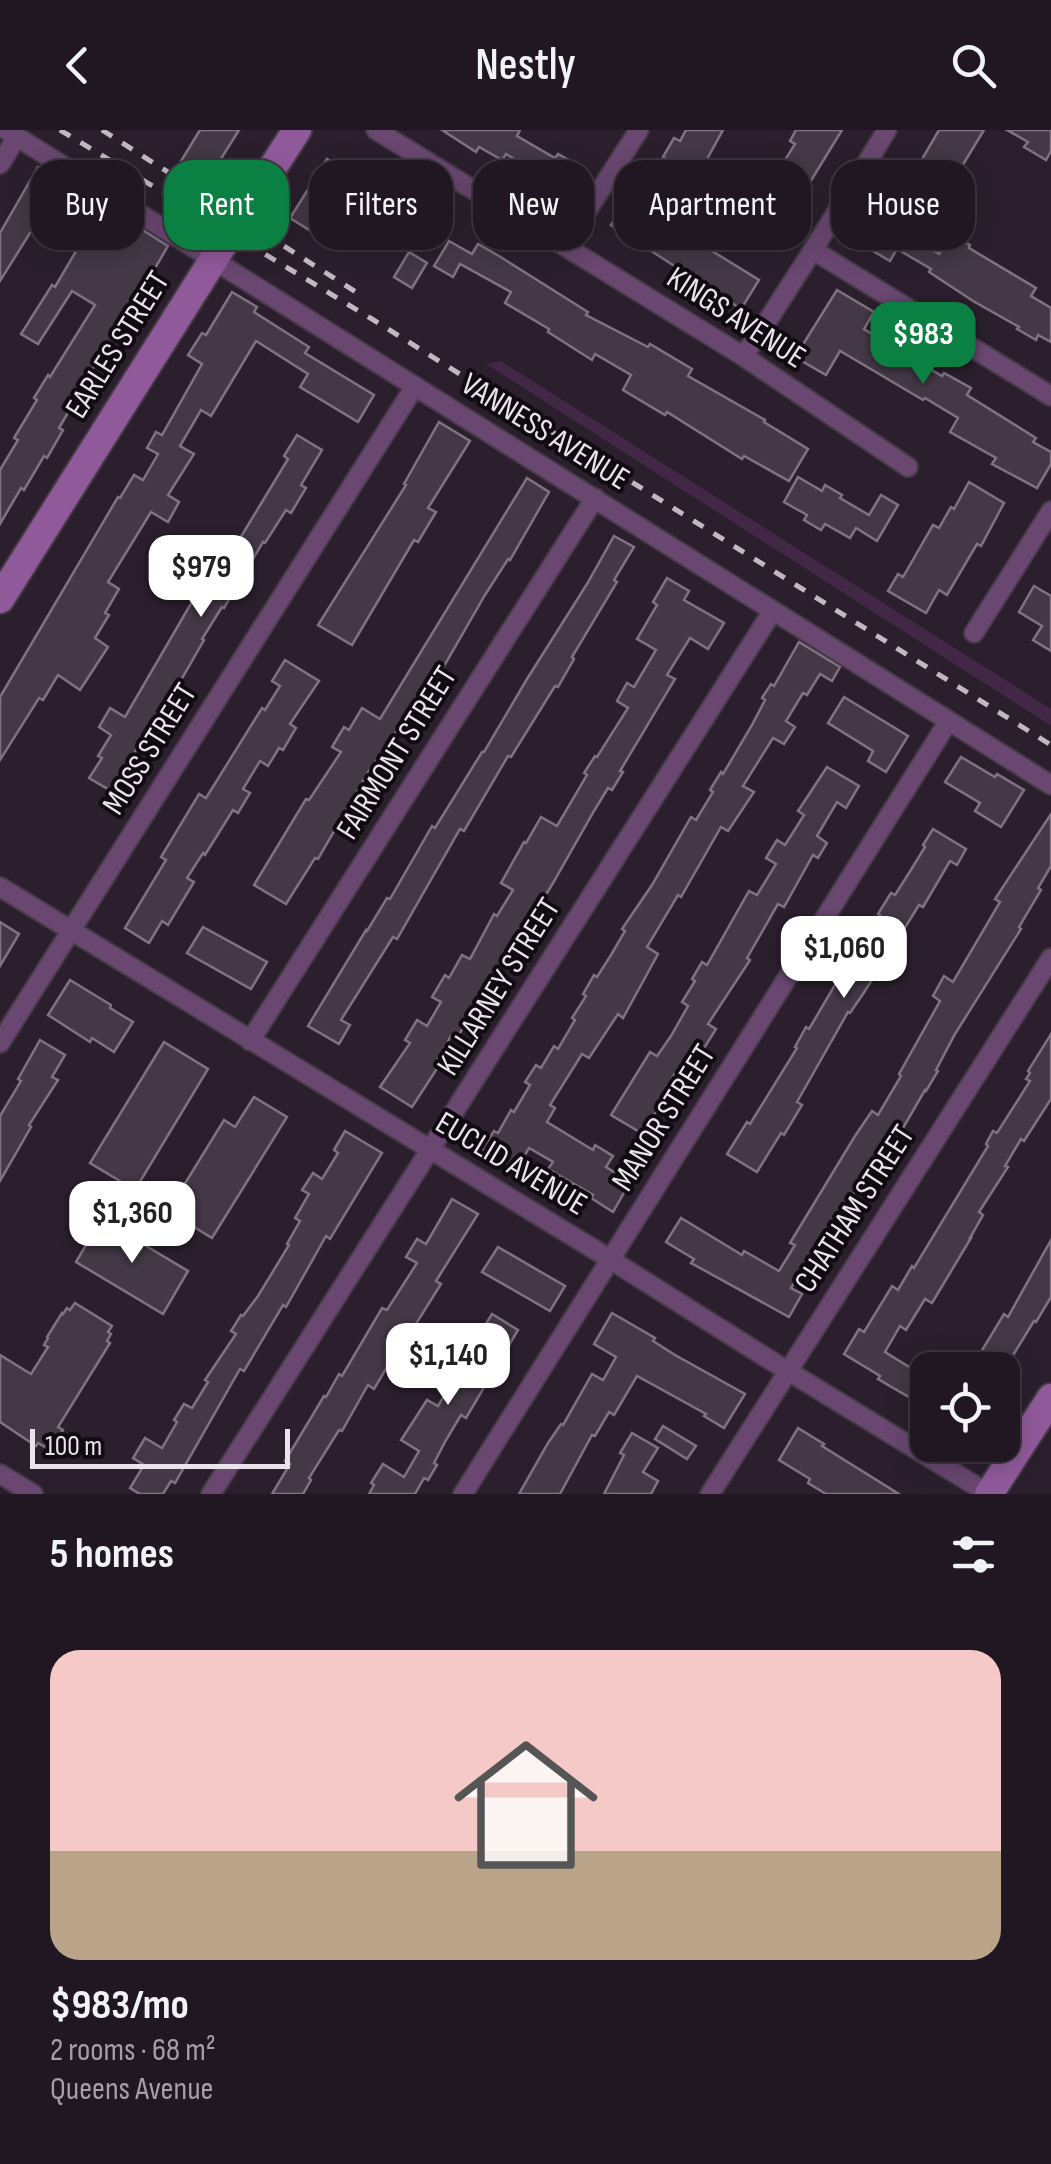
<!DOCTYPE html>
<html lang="en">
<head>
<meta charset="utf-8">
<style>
	:root { --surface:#201722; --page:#28202a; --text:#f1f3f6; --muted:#a29fa5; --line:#3d3640; --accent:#0b8043 }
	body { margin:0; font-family:"Sofia Sans Condensed",sans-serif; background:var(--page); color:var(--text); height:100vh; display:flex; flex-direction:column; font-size:38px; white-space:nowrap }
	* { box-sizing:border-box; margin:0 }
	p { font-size:32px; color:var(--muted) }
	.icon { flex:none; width:55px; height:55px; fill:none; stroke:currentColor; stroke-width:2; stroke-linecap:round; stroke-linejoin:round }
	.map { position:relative; height:1364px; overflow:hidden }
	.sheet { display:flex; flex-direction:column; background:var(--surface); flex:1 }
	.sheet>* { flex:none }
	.guide { position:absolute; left:30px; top:30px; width:992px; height:90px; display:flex; gap:20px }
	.buttons { position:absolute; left:910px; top:1222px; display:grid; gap:20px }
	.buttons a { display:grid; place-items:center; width:110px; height:110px; border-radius:20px; background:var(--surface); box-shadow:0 5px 25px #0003,0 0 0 2px var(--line); font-size:50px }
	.scale { position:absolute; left:30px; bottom:25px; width:260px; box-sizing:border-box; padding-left:10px; border:5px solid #ebe3ec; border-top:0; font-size:28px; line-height:35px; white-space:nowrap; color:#ebe3ec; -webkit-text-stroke:8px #100b11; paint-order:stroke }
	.price { position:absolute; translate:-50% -85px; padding:0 22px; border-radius:20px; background:#fff; color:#222; font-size:32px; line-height:65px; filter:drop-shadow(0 2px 5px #0008) }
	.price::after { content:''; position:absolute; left:50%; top:60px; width:30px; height:22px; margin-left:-15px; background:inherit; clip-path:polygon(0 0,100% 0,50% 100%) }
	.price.on { background:var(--accent); color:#fff }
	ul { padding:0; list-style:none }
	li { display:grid; align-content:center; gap:20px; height:530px; padding:0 50px }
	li+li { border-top:2px solid var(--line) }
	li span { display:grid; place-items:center; height:310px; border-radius:30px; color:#555 }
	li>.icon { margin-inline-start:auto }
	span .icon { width:180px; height:180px; fill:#fffc; stroke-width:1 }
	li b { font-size:42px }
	h2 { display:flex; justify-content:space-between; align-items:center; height:120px; padding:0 50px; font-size:42px }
	.tag { padding:0 35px; border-radius:30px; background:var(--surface); box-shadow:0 5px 25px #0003,0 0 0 2px var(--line); font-size:35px; line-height:90px }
	.tag.on { background:var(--accent); color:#fff }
	header { display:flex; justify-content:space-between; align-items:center; height:130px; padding:0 50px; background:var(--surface); font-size:45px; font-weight:600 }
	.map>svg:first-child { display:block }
</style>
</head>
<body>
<header><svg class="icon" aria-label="back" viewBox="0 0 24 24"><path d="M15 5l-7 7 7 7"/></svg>Nestly<svg class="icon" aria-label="search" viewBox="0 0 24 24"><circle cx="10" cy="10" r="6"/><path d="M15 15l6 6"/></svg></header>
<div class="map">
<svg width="1051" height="1364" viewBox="0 0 1051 1364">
	<rect width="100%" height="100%" fill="#2b1f2d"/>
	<polygon fill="#422747" points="501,231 1051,579 1051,596 486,234"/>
	<g fill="#443846" stroke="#807282" stroke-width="2.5">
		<polygon points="200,0 239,0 209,48 181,31"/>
		<polygon points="442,0 520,0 517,6 555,28 558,24 581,37 567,61 506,24 502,30 479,17 476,22"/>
		<polygon points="686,0 723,0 706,31 735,47 726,63 663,27 674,8 680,11"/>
		<polygon points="796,0 842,0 782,98 753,82 795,14 790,11"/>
		<polygon points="939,0 984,0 953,51 943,46 908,105 939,124 951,104 970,115 969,118 1036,158 1031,166 1051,178 1051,212 1038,205 1036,210 1017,199 1019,197 973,171 929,142 931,139 897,119 890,131 866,117 901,58 904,60"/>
		<polygon points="1007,0 1051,0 1051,21 1046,30 1024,17 1028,12"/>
		<polygon points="327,29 375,59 338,118 290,88"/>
		<polygon points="38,37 65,53 48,81 45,79 0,151 0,103"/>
		<polygon points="643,62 655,69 650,77 694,102 691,108 759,150 741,179 611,95 630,64 638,69"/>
		<polygon points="413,69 433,81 418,106 398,94"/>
		<polygon points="99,82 132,102 136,96 168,116 141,162 144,164 126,194 124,192 104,225 102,223 78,263 79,264 59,298 63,300 47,328 44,326 24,360 21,358 0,394 0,340 18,310 14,308 37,270 34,268 48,245 50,247 95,175 72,161 38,214 21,204 52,155 55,157"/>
		<polygon points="449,111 472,124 478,114 499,126 588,182 586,185 648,217 650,214 692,239 688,246 765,290 764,292 808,319 789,351 744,326 742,329 667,282 665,285 623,260 631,245 595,224 592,230 548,202 549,199 505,173 511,162 460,134 453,147 434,136"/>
		<polygon points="409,122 427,133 412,158 394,147"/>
		<polygon points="837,160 874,182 864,199 942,246 944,243 971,258 967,265 1036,308 1033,312 1051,322 1051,334 1037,358 992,334 996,328 950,302 958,288 925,268 923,270 847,225 840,221 826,245 795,227"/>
		<polygon points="232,162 257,177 254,182 309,217 305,223 374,265 358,292 300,257 308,244 256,211 211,286 201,280 180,316 194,324 168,365 179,372 168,392 151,382 108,452 119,459 105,483 109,485 95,508 108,517 80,560 58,545 43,570 39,568 0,630 0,567 118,367 120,368 134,345 143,350 158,324 147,318 156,302 162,305 202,234 188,225 202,203 206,205"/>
		<polygon points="439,292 470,311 428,378 436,382 418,412 414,410 352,515 318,495 406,355 404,354"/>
		<polygon points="297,305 322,320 301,355 306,358 291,383 286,380 265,413 263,412 224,478 222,477 202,509 204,510 154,597 150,595 113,662 89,648 102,628 98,626 111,605 99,597 110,578 125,587 193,470 196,472 213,442 215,443 236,408 239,410 259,377 288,329 284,326"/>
		<polygon points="798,347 822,361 825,355 842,365 840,368 869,385 881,365 898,375 877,411 856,398 850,408 825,394 821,400 804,390 807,385 784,372"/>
		<polygon points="527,348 549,362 510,430 508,429 485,465 440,543 415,580 410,578 386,618 370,639 318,729 315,728 286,774 254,755 306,669 309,670 341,622 332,617 344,597 349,600 362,578 380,589"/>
		<polygon points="969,352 1004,373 981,416 977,414 947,465 939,460 926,483 888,461 898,444 903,447 933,395 939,398 951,377 954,379"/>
		<polygon points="614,406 634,417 614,450 617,452 572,527 574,529 558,557 555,556 511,627 508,626 464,701 460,699 397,809 393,807 341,890 350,895 339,914 308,896 366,800 367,801 387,768 390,769 432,696 435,698 482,622 484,622 527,549 587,454"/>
		<polygon points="667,448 689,461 684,470 724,493 708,519 690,508 667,545 675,549 620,641 623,642 612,660 608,658 594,681 553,753 525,799 523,797 498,843 456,909 451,906 436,932 440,934 412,977 380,957 410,913 405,910 417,890 427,896 441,872 432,867 445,845 449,848 462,825 470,829 494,784 497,786 513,760 501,753 524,712 526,713 541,687 557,696 587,645 584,643 595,626 597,627 628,578 617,571 627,553 634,557 656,520 637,509 657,475 653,472"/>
		<polygon points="1034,456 1051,466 1051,521 1033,510 1042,496 1019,482"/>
		<polygon points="799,512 840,537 832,551 820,544 807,565 803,563 786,591 795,597 784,614 773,608 743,656 754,662 728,701 721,697 681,767 678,765 647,817 658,824 623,888 618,884 589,928 582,924 550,975 555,978 547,992 593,1020 595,1015 613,1026 606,1037 630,1052 613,1082 591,1068 593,1065 548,1039 553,1032 529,1018 516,1040 482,1019 494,1001 498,1003 511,980 514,982 530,955 525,952 536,935 541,938 554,916 558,919 575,890 572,888 586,866 583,864 594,845 597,847 611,825 625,801 622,799 652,755 691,687 696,690 713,662 710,660 721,642 723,644 752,595 765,570 762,568 771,554 774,556"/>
		<polygon points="285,530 319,551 290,594 296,598 283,620 279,618 268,636 260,631 243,659 250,663 238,683 233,680 205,725 203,723 187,748 194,752 168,795 162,791 149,813 125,798 166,730 161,727 199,664 206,668 262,578 265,580 280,556 272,551"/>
		<polygon points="844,567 908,606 886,642 868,631 873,621 828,593"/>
		<polygon points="961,627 995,647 997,644 1024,660 1001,697 975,681 980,673 945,652"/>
		<polygon points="827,637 859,656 846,678 837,672 817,706 827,713 818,728 813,725 784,777 778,774 747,828 750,830 708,894 716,899 703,920 696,915 683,936 681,934 664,961 667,963 643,1004 611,985 650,922 657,926 671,906 688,876 682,872 695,851 692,849 702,832 707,835 749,761 757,765 776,734 766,728 777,710 785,715 804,685 798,681"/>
		<polygon points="1051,684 1051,736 1038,758 1041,760 1019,797 1021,799 955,904 936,940 938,941 926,961 925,960 892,1017 887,1014 871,1041 868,1039 816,1128 811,1125 791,1158 802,1164 789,1187 691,1133 694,1129 666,1112 681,1088 742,1125 744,1121 779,1141 795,1115 790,1113 855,1006 872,981 878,985 901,946 899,944 940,871 933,866 944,846 953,852 1000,772 995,769"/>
		<polygon points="933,699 966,719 957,735 950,731 923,777 919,775 888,825 896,830 886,848 877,842 863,864 850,883 848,882 797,972 802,975 784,1005 781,1003 757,1042 727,1024 747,992 750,994 797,918 795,917 806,897 809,899 849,831 851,832 880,785 878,784 891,763 895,765 909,743 925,717 923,715"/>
		<polygon points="0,792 19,804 0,836"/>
		<polygon points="203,797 267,832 251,859 187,823"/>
		<polygon points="70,850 111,875 110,878 133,892 114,922 92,908 90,912 48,885"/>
		<polygon points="1051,904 1051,969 1024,1011 1021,1009 1005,1036 1008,1037 979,1082 983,1085 970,1108 971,1108 932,1173 925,1169 906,1200 900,1196 885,1222 927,1248 914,1270 878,1249 880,1246 844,1224 859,1199 864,1202 892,1156 898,1160 912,1136 914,1138 988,1016 986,1014 993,1001 997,1003 1030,951 1026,949 1030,943 1028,941"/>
		<polygon points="40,910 65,925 52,947 58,950 29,995 31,997 0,1051 0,986 21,951 18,949"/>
		<polygon points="164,912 208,939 135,1060 90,1033"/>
		<polygon points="254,967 287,987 212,1108 168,1081 224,990 235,997"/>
		<polygon points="345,1001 382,1023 330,1109 326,1106 286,1177 283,1175 244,1241 240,1239 175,1353 171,1351 163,1364 140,1364 130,1358 144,1335 133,1328 145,1308 162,1318 177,1292 174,1290 184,1274 192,1278 208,1252 205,1250 236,1204 231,1201 241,1185 243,1186 258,1166 289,1115 287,1114 300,1091 295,1088 309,1064 302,1060 313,1043 322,1049 338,1023 334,1020"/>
		<polygon points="452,1069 478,1084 436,1151 441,1154 414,1197 392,1240 387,1237 374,1259 368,1255 342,1301 339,1300 309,1348 311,1350 303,1364 272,1364 290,1334 285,1331 324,1266 326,1267 339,1244 342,1246 382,1178 387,1180 417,1133 406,1127 417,1109 426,1114"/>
		<polygon points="101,1089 188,1141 163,1184 76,1132"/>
		<polygon points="1051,1110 1051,1167 1036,1192 1034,1191 1004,1240 970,1240 1004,1184 1008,1187"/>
		<polygon points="498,1117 565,1156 550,1181 482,1142"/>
		<polygon points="75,1173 112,1196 108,1202 111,1204 107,1211 110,1213 58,1297 63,1300 53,1317 47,1314 45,1317 38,1313 36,1316 0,1292 0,1225 31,1244 48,1217 44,1215 48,1208 47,1207 62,1183 63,1184 67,1178 70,1180"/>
		<polygon points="612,1183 655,1208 653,1211 675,1225 745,1264 724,1298 704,1286 706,1284 637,1246 614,1285 609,1282 595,1306 592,1305 560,1364 519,1364 548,1313 561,1294 563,1295 592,1244 603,1250 616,1227 594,1214"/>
		<polygon points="492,1184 518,1200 466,1288 461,1285 446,1310 434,1333 437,1335 428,1350 424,1348 415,1364 369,1364 374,1355 371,1353 383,1334 404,1347 419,1321 401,1310 427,1270 438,1276 468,1227 459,1222 471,1202 478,1207"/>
		<polygon points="663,1296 696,1316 687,1329 655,1309"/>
		<polygon points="798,1298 824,1314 822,1316 899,1364 826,1364 808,1353 810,1349 779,1330"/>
		<polygon points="632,1303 658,1318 643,1342 658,1351 651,1364 604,1364 624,1325 620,1323"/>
	</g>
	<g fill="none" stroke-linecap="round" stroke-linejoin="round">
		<defs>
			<g id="street">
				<polyline points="6,0 1051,655"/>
				<polyline points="376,0 743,226 908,337"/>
				<polyline points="0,34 17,7"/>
				<polyline points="565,115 639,0"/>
				<polyline points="813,120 1051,266"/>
				<polyline points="743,226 757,207 813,120 887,0"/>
				<polyline points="974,503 1051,381"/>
				<polyline points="0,757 592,1118 770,1230 989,1364"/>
				<polyline points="250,911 595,368"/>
				<polyline points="0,913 415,256"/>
				<polyline points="0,1344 33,1364"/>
				<polyline points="211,1364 772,482"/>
				<polyline points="463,1364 948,592"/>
				<polyline points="710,1364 1051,828"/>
			</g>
			<g id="secondary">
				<polyline points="244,82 297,0"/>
				<polyline points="0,469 227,108"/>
				<polyline points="989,1364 1051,1268"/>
			</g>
		</defs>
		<use href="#street" stroke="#463a48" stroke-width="22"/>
		<use href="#secondary" stroke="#463a48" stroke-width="32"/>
		<use href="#street" stroke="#694770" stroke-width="18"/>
		<use href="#secondary" stroke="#905a9a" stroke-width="28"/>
		<g stroke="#c1b8c2" stroke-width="5" stroke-dasharray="12 12" stroke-linecap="butt">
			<polyline points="60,0 372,189 1051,615"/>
			<polyline points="102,0 359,164"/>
		</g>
		<defs>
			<polyline id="secondary-bridge" points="227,108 244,82"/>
		</defs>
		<use href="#secondary-bridge" stroke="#463a48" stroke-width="32" stroke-linecap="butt"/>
		<use href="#secondary-bridge" stroke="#905a9a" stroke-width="28"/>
	</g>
	<g text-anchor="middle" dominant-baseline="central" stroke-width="8" stroke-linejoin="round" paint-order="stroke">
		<g font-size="32" fill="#ebe3ec" stroke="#100b11">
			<text transform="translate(736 188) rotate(33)">KINGS AVENUE</text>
			<text transform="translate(118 215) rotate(-58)">EARLES STREET</text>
			<text transform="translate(545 302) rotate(32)">VANNESS AVENUE</text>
			<text transform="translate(150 619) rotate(-58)">MOSS STREET</text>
			<text transform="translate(397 623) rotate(-58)">FAIRMONT STREET</text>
			<text transform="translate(499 857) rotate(-58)">KILLARNEY STREET</text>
			<text transform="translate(664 988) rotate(-58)">MANOR STREET</text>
			<text transform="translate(511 1034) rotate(31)">EUCLID AVENUE</text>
			<text transform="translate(855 1079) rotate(-57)">CHATHAM STREET</text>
		</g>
	</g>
</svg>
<div class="buttons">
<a><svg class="icon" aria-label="locate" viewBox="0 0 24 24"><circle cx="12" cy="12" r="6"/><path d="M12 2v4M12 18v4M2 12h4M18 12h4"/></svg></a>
</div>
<div class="scale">100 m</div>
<b class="price on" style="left:923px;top:257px">$983</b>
<b class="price" style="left:201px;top:490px">$979</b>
<b class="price" style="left:844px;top:871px">$1,060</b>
<b class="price" style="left:132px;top:1136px">$1,360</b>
<b class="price" style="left:448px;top:1278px">$1,140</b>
<div class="guide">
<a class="tag">Buy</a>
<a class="tag on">Rent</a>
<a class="tag">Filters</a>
<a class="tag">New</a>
<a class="tag">Apartment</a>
<a class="tag">House</a>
</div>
</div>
<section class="sheet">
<h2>5 homes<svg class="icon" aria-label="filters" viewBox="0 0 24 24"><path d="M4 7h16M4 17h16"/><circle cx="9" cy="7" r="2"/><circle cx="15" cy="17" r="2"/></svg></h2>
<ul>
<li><span style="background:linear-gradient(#f6c9c9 65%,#b9a48a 0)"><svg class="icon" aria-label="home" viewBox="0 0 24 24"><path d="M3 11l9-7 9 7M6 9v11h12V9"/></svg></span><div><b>$983/mo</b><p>2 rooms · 68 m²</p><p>Queens Avenue</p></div></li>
</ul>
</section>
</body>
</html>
